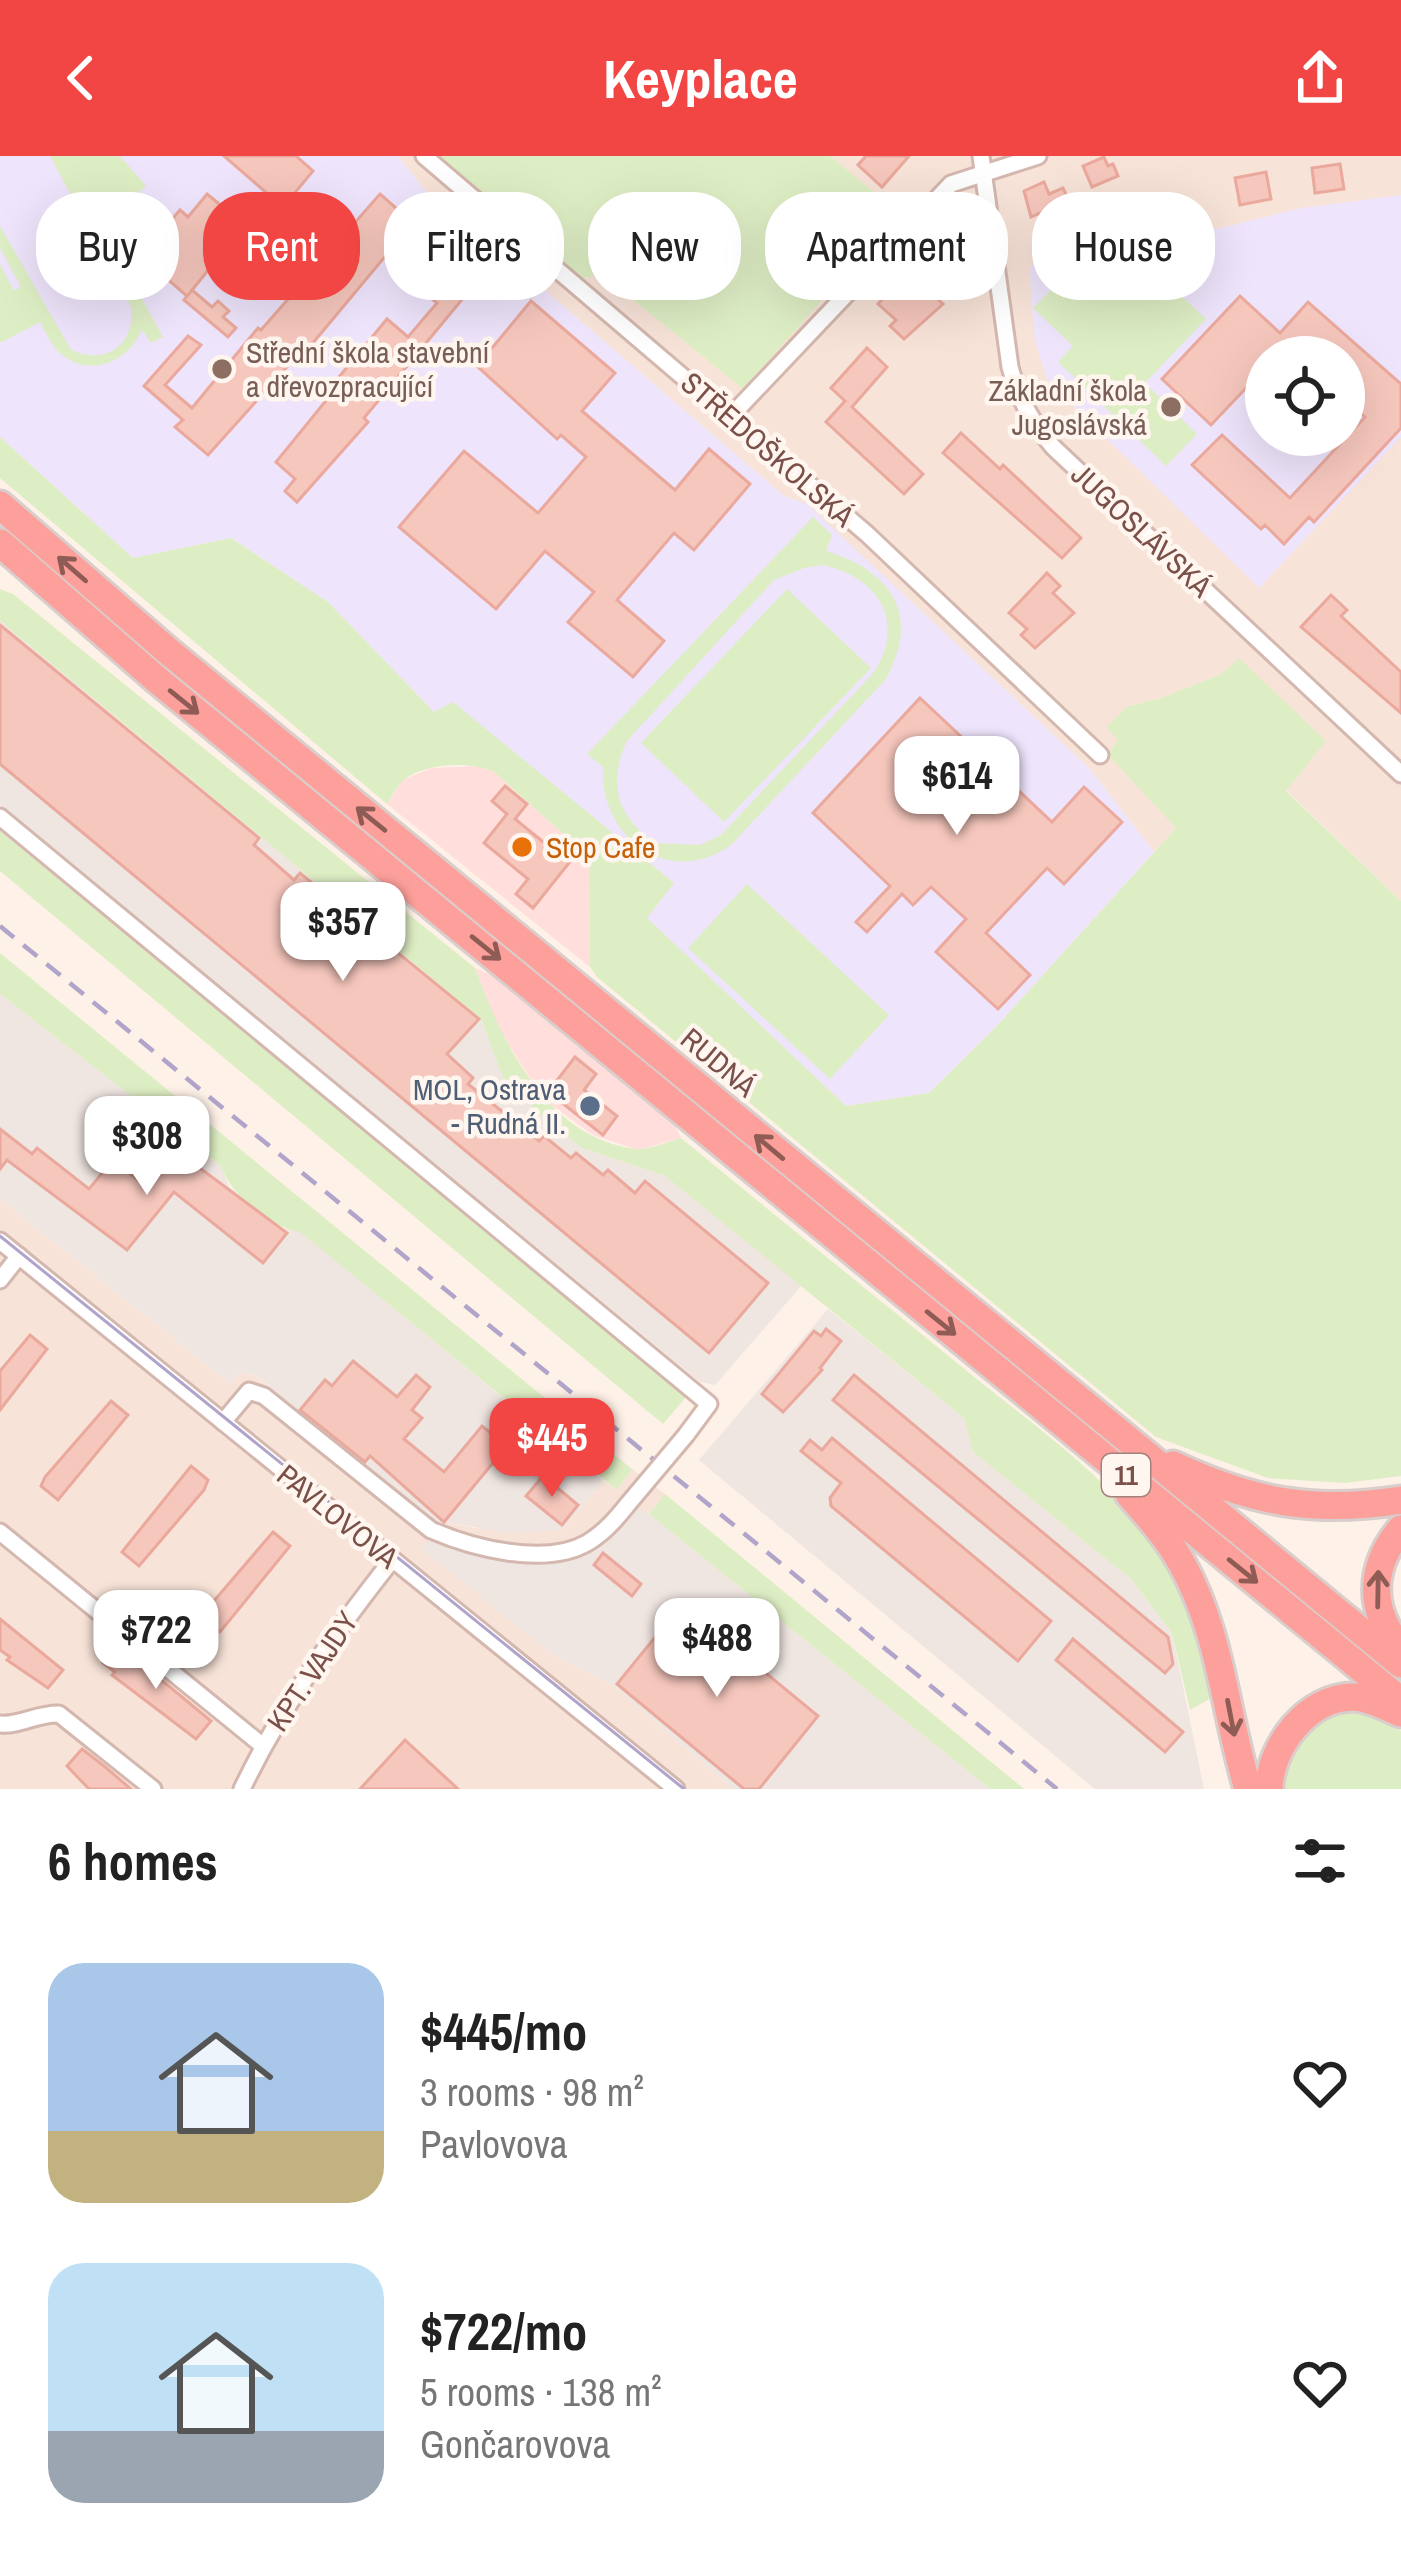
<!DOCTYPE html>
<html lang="en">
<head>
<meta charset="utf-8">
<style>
	:root { --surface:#fff; --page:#f2f2f2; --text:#222; --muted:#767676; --accent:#f14644 }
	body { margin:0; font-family:"Archivo Narrow",sans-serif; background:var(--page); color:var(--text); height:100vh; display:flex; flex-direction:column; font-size:45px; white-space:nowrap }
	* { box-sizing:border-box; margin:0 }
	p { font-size:39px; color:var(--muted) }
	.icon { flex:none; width:66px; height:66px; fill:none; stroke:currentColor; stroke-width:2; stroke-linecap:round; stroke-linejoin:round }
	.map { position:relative; height:1633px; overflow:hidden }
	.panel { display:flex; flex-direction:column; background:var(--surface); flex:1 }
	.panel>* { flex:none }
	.guide { position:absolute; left:36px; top:36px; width:1329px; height:108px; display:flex; gap:24px }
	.controls { position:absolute; left:1245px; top:180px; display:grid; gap:24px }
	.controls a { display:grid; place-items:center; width:120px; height:120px; border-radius:50%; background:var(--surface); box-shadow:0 12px 48px #0002; font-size:60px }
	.price { position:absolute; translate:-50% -102px; padding:0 27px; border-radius:24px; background:#fff; color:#222; font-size:39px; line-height:78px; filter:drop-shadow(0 3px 6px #0008) }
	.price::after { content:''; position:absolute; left:50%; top:72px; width:36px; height:27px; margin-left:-18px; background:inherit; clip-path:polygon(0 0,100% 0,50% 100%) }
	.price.active { background:var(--accent); color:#fff }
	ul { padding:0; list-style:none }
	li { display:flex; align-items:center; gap:36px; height:300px; padding:0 48px }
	li span { display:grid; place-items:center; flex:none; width:336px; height:240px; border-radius:36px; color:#555 }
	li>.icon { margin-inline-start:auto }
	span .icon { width:144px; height:144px; fill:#fffc; stroke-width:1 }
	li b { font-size:51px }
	h2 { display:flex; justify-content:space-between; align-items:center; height:144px; padding:0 48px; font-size:51px }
	.chip { padding:0 42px; border-radius:48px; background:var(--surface); box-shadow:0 12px 48px #0002; font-size:42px; line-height:108px }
	.chip.active { background:var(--accent); color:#fff }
	header { display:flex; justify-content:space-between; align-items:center; height:156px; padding:0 48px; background:var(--accent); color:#fff; font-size:54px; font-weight:700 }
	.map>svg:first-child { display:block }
</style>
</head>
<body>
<header><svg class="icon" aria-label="back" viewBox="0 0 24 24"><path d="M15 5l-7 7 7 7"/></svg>Keyplace<svg class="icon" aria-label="share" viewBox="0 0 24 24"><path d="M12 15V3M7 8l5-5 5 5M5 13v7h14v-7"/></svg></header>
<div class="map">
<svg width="1401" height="1633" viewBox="0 0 1401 1633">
	<rect width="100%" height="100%" fill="#fef1e7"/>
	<g fill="#f8e3d8" fill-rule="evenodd">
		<path d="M398,0H435L582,123L600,117L742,232L899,58L830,0H1401V745L1286,634L1239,503L1220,519L1158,543L1128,550L1119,584L1108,599L1177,671L1154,696L1090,613L807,349L784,340L526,118L441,54ZM1266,201H1344V279H1266Z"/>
		<polygon points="0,1043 229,1227 242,1216 256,1220 435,1370 444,1366 474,1372 562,1374 604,1325 617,1334 632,1313 665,1338 649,1358 637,1353 622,1373 588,1400 554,1404 455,1393 429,1384 551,1498 612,1529 733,1633 0,1633"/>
	</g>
	<g fill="#ffdedb">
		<polygon points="481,610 494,616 589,701 590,811 387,648 403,624 432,612"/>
		<polygon points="475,812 521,832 666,951 681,982 638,994 593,979 543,943 496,868"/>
	</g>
	<g fill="#efe5e1">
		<polygon points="0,465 481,863 505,928 582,992 665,1020 802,1129 715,1229 700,1226 0,649"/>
		<polygon points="0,838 220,1009 230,1032 280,1072 300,1075 604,1325 562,1374 508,1377 444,1366 435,1371 257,1220 242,1216 229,1227 0,1043"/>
		<polygon points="828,1153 964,1262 973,1296 1131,1423 1172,1477 1204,1633 1095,1633 699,1304"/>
		<polygon points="638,1352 649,1358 990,1633 733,1633 612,1529 551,1498 421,1392 429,1384 455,1393 554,1404 587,1400 622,1373"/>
	</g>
	<g fill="#eee4fb" fill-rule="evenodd">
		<polygon points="0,0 398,0 441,54 526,118 784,340 807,348 1090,613 1154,696 995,872 929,937 846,950 646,762 673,726 453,547 435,557 328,446 231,382 133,402 0,281"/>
		<path d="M1401,39V281L1259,432L1047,224L1034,181L1029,111L1150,67L1160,87L1301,52ZM1266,201H1344V279H1266Z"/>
	</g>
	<g fill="#deeec4" fill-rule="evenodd">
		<path d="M50,0H120L146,30L101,69L163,181L151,187L142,173C130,205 91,222 62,199C52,191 46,177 40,166L0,187V108L14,135L21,131L0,92V70L71,194C106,210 136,188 131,151Z"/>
		<polygon points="435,0 830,0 899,57 743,233 600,117 582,123"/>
		<polygon points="1090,94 1129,131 1150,110 1206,163 1145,227 1197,278 1166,310 1058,206 1073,190 1033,152"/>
		<path d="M0,281L133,402L231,382L328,446L434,556L453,546L674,727L647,762L846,950L929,937L995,872L1176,672L1108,599L1118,584L1106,571L1128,550L1158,543L1220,519L1239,502L1326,585L1286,635L1401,745V1320L1344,1327L1268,1322L1156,1281L597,821L590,811L589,701L494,616C470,605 427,607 405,623C398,629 392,640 387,648L0,322Z"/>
		<path d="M813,361L832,379L826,395C892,415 922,460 885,524L732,688C671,734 599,682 603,611L587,598ZM824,409C877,422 906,463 875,515L721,679L700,689L656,687C617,661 607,628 627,585L774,424L804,412Z"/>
		<path d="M0,433L13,438L475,812C502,885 546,982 635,993C649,994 667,986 681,982C778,1062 876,1141 973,1220C1031,1267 1106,1320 1149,1381C1186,1433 1199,1480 1213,1541L1190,1554L1172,1477L1131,1423L973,1296L964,1262L665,1020L582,992L505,928L481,863L0,465Z"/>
		<polygon points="787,433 871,512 724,666 641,587"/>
		<polygon points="0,675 687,1240 663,1268 0,715"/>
		<polygon points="747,728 889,859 830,923 688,792"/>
		<path d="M0,797L632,1313L617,1334L300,1076C266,1069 233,1041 220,1009L0,838Z"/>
		<polygon points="665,1338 1024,1633 990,1633 649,1358"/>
		<polygon points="1356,1554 1371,1556 1401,1575 1401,1633 1281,1633 1291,1594 1324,1564"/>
	</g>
	<g fill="#f6c7bd" stroke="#eaa99c" stroke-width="3">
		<polygon points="224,0 296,0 313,15 283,51"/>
		<polygon points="866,0 909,0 882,31 858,9"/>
		<polygon points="1104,1 1108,10 1113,8 1118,20 1092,31 1083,10"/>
		<polygon points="1340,8 1344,33 1315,37 1312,12"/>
		<polygon points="1266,16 1271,43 1240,49 1235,22"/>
		<polygon points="1044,26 1049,38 1063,32 1069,45 1031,61 1024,35"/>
		<polygon points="207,38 245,69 188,139 192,134 212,151 218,145 229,155 223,161 236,172 228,181 184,144 187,140 157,114 162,108 146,94 180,54 188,61"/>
		<polygon points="380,38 413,67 297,206 294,203 208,299 175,271 183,264 144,230 188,180 201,189 165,229 192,252 258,172 261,174"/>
		<polygon points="297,61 310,74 294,92 280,80"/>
		<polygon points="443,93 479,123 364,262 368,266 297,346 285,335 295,323 276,306 333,236 329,233 387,163 408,181 437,147 414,128"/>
		<polygon points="915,108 929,121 922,129 943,148 904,183 890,170 896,164 878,148"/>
		<polygon points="1240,140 1280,177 1308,146 1401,228 1401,272 1314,366 1309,361 1284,388 1265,369 1261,373 1192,309 1222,279 1290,342 1365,261 1344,242 1344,201 1300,201 1287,189 1275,201 1266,201 1266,211 1211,269 1162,223"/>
		<polygon points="531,145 615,217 582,255 675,334 709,293 750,328 694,394 674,377 617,444 664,485 633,521 568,466 594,436 545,395 496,453 399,371 464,295 538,357 586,301 561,279 557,283 477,210"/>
		<polygon points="867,192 887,211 852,251 923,318 904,338 826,266 845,245 831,232"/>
		<polygon points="961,277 1000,313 1003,309 1081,382 1062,402 943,297"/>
		<polygon points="1047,417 1060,430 1053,437 1074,457 1035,492 1021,479 1027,473 1009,457"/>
		<polygon points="1331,439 1347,454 1341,460 1401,516 1401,557 1301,471"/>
		<polygon points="0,469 259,682 254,689 294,724 300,717 479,863 447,898 473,922 468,928 539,985 544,980 571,1002 576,997 603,1019 608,1014 635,1037 645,1025 768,1127 709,1197 0,608"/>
		<polygon points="920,542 1052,666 1084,631 1122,666 1064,728 1047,712 986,777 1030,819 998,853 936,796 966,763 931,731 913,749 902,738 867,776 856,766 890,730 813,657"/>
		<polygon points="505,630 527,648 515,663 569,707 533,752 516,738 528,723 484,687 507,658 492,645"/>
		<polygon points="575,901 596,918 584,934 617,960 603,979 548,936"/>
		<polygon points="0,973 32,998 37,992 89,1033 113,1004 143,1028 173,992 287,1077 263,1107 174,1036 127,1094 7,1004 0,1013"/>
		<polygon points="826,1173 841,1185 820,1212 822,1214 783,1256 762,1238 814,1175 821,1180"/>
		<polygon points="30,1179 47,1193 0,1254 0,1215"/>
		<polygon points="353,1205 397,1241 416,1219 430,1231 412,1254 422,1262 404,1283 444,1316 482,1270 507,1290 444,1366 370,1300 365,1306 300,1254 325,1224 332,1230"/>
		<polygon points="854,1219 1168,1481 1173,1508 1165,1517 833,1244"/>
		<polygon points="111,1245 128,1259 58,1344 41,1330 45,1321"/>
		<polygon points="832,1282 1051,1465 1018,1505 831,1350 830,1342 841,1327 801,1295 810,1284 822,1294"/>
		<polygon points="191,1310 208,1324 204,1334 139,1410 122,1396"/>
		<polygon points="543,1320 578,1349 562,1369 526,1340"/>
		<polygon points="273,1376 290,1390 220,1476 203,1462 207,1453"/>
		<polygon points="603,1397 641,1428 632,1440 594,1409"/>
		<polygon points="682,1448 818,1560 759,1633 744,1633 617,1528"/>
		<polygon points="0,1463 63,1514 48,1532 7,1504 10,1501 0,1494"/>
		<polygon points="1073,1483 1183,1576 1165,1596 1056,1504"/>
		<polygon points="118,1488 211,1565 196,1583 112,1519 115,1516 103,1507"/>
		<polygon points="405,1584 458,1633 360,1633"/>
		<polygon points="82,1593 104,1610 131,1633 89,1633 67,1610"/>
	</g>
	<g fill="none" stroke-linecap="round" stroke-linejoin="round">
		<defs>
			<g id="street">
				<polyline points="424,0 867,378 1100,599"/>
				<path d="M981,0L1010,211C1018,242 1032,266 1053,291L1401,618"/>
				<polyline points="731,260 951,28 1038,0"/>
				<polyline points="0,661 709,1248 686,1279"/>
				<polyline points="0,1085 676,1633"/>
				<polyline points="0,1124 19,1100"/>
				<path d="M223,1266L249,1235L264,1240L431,1374C472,1392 545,1411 587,1387C604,1377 616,1363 628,1348"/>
				<polyline points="0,1376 263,1590"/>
				<path d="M0,1568C20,1570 38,1557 59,1558L153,1633"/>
				<path d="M242,1633C281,1551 336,1475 392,1404"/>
			</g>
			<g id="highway">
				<polyline points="0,349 168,495 1401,1508"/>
				<polyline points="0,387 156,523 1401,1545"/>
				<path d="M1173,1309C1253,1346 1312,1358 1401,1344"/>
				<path d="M1129,1338C1148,1360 1167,1381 1181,1406C1221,1476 1225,1557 1248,1633"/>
				<path d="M1401,1373C1369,1411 1368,1455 1401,1492"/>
				<path d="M1269,1633C1270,1591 1307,1540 1355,1541C1371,1542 1386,1551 1401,1557"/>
			</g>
		</defs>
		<use href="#street" stroke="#d4b7ae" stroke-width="21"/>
		<use href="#highway" stroke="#dacecc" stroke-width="33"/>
		<use href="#street" stroke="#fff" stroke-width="15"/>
		<use href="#highway" stroke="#fd9f9a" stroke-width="27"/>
		<polyline stroke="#b0a4ca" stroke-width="3" points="0,1080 684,1633"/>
		<polyline stroke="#b0a4ca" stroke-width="4.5" stroke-dasharray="18 12" stroke-linecap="butt" points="0,770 1057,1633"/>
		<defs>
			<polyline id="street-bridge" points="628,1348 686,1279"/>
		</defs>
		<use href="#street-bridge" stroke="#d4b7ae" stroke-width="21" stroke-linecap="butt"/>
		<use href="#street-bridge" stroke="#fff" stroke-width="15"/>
	</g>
	<defs><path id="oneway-shaft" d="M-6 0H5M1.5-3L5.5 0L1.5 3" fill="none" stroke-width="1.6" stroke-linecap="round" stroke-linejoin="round" transform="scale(3)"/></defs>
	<g stroke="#8e5c55">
		<use href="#oneway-shaft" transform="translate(72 413) rotate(-139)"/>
		<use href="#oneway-shaft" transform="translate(184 546) rotate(39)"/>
		<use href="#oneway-shaft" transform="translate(371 663) rotate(-141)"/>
		<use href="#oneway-shaft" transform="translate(486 792) rotate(39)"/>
		<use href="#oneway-shaft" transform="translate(769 991) rotate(-140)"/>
		<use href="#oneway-shaft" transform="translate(941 1167) rotate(39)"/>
		<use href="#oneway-shaft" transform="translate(1243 1415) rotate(39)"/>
		<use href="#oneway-shaft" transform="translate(1378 1433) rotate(-89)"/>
		<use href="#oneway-shaft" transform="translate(1231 1562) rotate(79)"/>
	</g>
	<g fill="#8d6e63" stroke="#fff6f0" stroke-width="4.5">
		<circle cx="222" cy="213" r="12"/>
		<circle cx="1171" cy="251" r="12"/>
	</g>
	<circle fill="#e8710a" stroke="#fff6f0" stroke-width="4.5" cx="522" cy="691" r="12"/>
	<circle fill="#5c6f8a" stroke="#fff6f0" stroke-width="4.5" cx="590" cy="950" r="12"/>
	<g text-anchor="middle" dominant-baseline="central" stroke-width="9" stroke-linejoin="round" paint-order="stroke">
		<rect fill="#fff6f0" stroke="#a3827b" stroke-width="3" x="1102" y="1298" width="48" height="42" rx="9"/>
		<g font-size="27" font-weight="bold" fill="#7b5049">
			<text x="1126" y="1319">11</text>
		</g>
		<g font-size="30" fill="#785e54" stroke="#fff6f0" text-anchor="start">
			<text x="246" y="196">Střední škola stavební<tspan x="246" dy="34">a dřevozpracující</tspan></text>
			<text x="1147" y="234" text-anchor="end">Základní škola<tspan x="1147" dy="34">Jugoslávská</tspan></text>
		</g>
		<g font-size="30" fill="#7b5049" stroke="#fff6f0">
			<text transform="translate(768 293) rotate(41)">STŘEDOŠKOLSKÁ</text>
			<text transform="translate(1142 374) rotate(43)">JUGOSLÁVSKÁ</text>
			<text transform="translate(719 906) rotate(40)">RUDNÁ</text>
			<text transform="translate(338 1360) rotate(39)">PAVLOVOVA</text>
			<text transform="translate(312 1515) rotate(-56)">KPT. VAJDY</text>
		</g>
		<g font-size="30" fill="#c56008" stroke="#fff6f0" text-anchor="start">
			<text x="546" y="691">Stop Cafe</text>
		</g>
		<g font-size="30" fill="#4e5e75" stroke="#fff6f0" text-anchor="end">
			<text x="566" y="933">MOL, Ostrava<tspan x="566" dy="34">- Rudná II.</tspan></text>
		</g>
	</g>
</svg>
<div class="controls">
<a><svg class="icon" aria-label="locate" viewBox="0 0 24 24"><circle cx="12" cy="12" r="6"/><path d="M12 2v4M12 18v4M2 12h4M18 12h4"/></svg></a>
</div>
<b class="price" style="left:957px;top:682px">$614</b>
<b class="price" style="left:343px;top:828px">$357</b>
<b class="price" style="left:147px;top:1042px">$308</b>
<b class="price active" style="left:552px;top:1344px">$445</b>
<b class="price" style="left:156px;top:1536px">$722</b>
<b class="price" style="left:717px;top:1544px">$488</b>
<div class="guide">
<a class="chip">Buy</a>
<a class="chip active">Rent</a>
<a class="chip">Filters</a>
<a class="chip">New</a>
<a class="chip">Apartment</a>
<a class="chip">House</a>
</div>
</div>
<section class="panel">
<h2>6 homes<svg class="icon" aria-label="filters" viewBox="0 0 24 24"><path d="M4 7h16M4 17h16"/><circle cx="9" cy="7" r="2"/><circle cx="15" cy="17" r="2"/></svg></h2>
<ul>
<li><span style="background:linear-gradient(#a9c7e8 70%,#c2b280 0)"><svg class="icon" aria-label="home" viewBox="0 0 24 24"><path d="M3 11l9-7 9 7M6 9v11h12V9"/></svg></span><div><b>$445/mo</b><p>3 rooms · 98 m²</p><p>Pavlovova</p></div><svg class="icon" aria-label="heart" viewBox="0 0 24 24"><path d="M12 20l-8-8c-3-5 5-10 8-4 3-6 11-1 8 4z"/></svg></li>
<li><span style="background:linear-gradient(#bfe0f5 70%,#9aa5b1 0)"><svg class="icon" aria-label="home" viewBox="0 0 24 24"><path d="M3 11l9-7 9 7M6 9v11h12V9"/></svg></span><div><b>$722/mo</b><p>5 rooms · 138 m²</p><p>Gončarovova</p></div><svg class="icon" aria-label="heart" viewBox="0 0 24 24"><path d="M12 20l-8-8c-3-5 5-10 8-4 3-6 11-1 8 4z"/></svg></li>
</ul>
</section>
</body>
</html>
